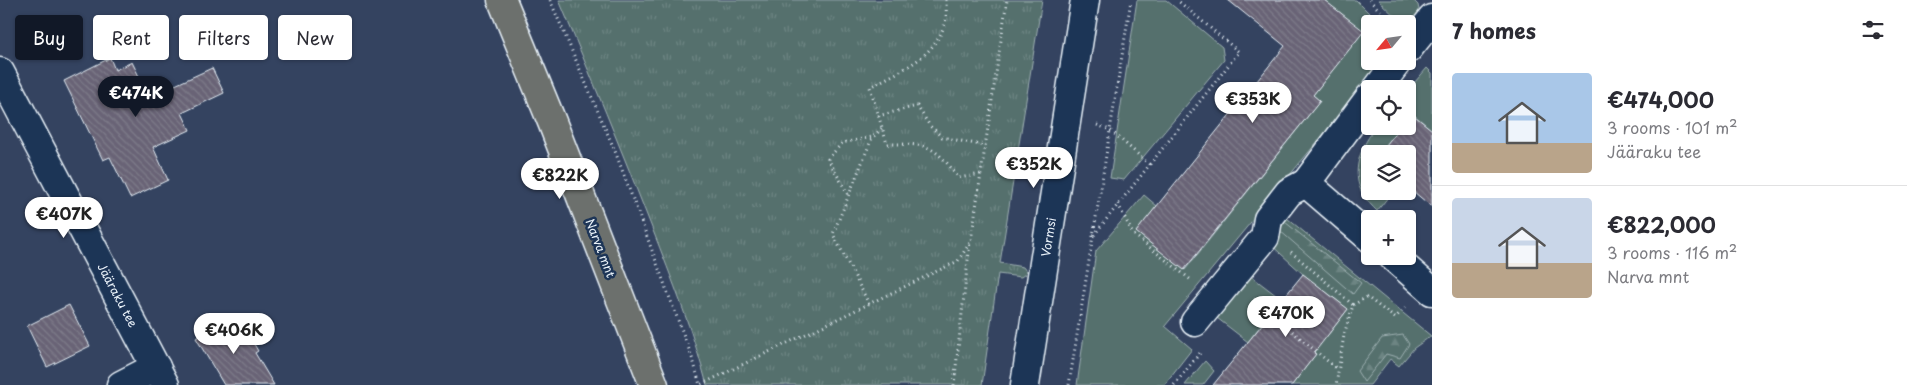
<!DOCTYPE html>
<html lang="en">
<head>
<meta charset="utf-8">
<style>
	:root { --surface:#fff; --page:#f7f7f7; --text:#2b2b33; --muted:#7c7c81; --line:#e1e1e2; --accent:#111827 }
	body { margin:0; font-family:"Playpen Sans",sans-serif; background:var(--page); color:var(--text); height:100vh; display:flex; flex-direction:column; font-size:19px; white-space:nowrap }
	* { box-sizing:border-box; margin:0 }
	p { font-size:16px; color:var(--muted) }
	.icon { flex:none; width:28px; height:28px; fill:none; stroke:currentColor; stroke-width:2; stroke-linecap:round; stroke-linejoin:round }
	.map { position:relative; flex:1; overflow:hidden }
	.side { display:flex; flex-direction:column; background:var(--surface); width:475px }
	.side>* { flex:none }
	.top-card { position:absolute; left:15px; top:15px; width:475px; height:45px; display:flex; gap:10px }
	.needle { width:32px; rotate:241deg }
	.controls { position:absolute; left:1361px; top:15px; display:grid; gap:10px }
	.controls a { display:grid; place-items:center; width:55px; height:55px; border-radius:5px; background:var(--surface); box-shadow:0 1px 4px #0004; font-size:25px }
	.price { position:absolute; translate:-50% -42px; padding:0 11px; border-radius:18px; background:#fff; color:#222; font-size:16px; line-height:32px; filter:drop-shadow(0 1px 2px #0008) }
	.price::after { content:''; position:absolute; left:50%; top:30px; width:15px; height:11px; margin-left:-8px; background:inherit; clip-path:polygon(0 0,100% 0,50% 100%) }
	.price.on { background:var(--accent); color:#fff }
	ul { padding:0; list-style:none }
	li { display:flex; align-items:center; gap:15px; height:125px; padding:0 20px }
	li+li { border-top:1px solid var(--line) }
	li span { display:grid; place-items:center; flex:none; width:140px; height:100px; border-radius:5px; color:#555 }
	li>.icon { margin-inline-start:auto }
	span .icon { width:60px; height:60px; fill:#fffc; stroke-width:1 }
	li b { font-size:21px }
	h2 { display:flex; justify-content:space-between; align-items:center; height:60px; padding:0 20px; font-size:21px }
	.tag { padding:0 18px; border-radius:5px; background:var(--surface); box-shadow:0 1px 4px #0004; font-size:18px; line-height:45px }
	.tag.on { background:var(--accent); color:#fff }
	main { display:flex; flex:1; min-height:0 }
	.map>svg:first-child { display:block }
</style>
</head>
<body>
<main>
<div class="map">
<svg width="1432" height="385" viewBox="0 0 1432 385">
	<defs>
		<pattern id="forest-firs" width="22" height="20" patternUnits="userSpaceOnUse" patternTransform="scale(1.25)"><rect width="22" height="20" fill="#55706d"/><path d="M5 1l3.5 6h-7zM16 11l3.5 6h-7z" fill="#6d8583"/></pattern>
		<pattern id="park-tufts" width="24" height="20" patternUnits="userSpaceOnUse" patternTransform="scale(1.25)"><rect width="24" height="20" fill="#55706d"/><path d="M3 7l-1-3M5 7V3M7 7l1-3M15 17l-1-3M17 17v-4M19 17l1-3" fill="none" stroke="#6d8583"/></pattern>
		<pattern id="building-back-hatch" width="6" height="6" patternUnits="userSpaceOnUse" patternTransform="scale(1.25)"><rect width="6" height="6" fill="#696476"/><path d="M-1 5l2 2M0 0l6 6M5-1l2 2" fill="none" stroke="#7e7b8a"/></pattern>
	</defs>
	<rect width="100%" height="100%" fill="#344360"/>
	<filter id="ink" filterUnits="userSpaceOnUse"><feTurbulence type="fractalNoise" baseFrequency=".02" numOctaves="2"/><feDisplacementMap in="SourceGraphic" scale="10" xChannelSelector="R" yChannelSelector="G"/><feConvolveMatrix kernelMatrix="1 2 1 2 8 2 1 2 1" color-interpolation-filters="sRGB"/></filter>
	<g filter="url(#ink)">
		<g fill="#55706d" stroke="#9eb0b2">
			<polygon points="1137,0 1166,0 1222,47 1224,60 1124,180 1110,178"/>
			<polygon points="1324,0 1356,0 1380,24 1370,24 1370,61 1384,61 1165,326 1192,349 1164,385 1077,385 1096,251 1144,195 1157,206 1136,232 1185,270 1320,101 1313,95 1363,31"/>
			<polygon points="1378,0 1413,0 1418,5 1420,15 1408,28 1408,24 1403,24"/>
			<polygon points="1427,68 1432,73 1432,130 1412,113 1408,118 1408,90"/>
			<path d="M1377,126H1401L1379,154H1370V191H1393L1377,211C1372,206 1367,201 1364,196C1349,173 1361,145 1377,126Z"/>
			<polygon points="1282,214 1431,336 1414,348 1399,366 1390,359 1370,385 1292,385 1316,354 1268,316 1248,342 1217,318 1251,276 1328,335 1348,309 1303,274 1269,243"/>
			<polygon points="1205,361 1214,371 1203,385 1185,385"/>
		</g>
		<g fill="url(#forest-firs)" stroke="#9eb0b2">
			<polygon points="1285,222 1361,283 1353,294 1279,230"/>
			<polygon points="1403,335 1409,344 1400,358 1386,354 1364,382 1357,371 1382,338"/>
		</g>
		<path fill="url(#park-tufts)" stroke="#9eb0b2" d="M559,0H1042L1000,263L1023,267L1026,271L1025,274L1021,277L998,274L982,385H707C693,332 672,279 652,228C622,151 591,76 559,0Z"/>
		<g fill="url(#building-back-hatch)" stroke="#e8f1f8">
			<polygon points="1228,0 1324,0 1364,31 1313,95 1320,101 1184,270 1136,232 1285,46"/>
			<polygon points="110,58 115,70 132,62 149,97 212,68 224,93 182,113 190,130 153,147 168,180 130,198 110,157 103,160 64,81"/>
			<polygon points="1411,113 1432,130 1432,207 1408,187 1408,154 1379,154 1401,126 1408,126 1408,118"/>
			<polygon points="1303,274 1348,309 1314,353 1316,354 1292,385 1213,385"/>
			<polygon points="69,305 90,346 47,367 27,326"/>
			<polygon points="237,315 258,351 255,353 274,385 224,385 196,338"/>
		</g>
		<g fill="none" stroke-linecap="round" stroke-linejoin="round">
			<defs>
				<g id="minor">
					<polyline points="1408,49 1432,19"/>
					<polyline points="0,72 165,385"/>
					<polyline points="1377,89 1398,61"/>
					<polyline points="1370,97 1306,183 1370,238"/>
					<polyline points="1392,256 1432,291"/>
					<polyline points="1195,322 1265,237 1268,219 1289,192 1306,183"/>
					<polyline points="121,385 156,367"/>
					<polyline points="1025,385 1085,0"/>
				</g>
				<polyline id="major" points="502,0 552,122 654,385"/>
			</defs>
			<use href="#minor" stroke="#e8f1f8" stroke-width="31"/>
			<use href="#major" stroke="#e8f1f8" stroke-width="31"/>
			<g stroke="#e8f1f8" stroke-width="3" stroke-dasharray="1 4" stroke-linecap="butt">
				<polyline points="550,0 615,151 694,363 700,385 958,261 971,241 1007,0"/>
				<path d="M946,0C946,7 947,16 945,23C934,59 899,71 870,87L887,144C929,144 933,144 959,178L981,174"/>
				<polyline points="1369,0 1392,22"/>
				<polyline points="1379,24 1380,11"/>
				<polyline points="878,116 917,106 930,126 942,137 985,146"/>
				<polyline points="1097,125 1110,130 1150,165"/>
				<polyline points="848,194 828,159 842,143 872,137"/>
				<polyline points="1118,204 1133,234 1191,280"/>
				<polyline points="1094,235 1239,52 1177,0"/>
				<polyline points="1291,252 1353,305 1344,335 1336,385"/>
				<polyline points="1254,299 1337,369"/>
				<polyline points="869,304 833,234 872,138 882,128"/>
				<polyline points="1353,305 1367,297 1395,318 1405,308"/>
				<polyline points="954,385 970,242"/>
				<polyline points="1069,385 1131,0"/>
				<polyline points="1174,385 1200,353"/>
			</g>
			<use href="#minor" stroke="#1d3557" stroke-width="28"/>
			<use href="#major" stroke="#6c706d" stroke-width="28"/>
		</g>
	</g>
	<g text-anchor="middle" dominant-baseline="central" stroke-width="5" stroke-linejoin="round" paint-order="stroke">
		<g font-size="12" fill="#e8f1f8" stroke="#1d3557">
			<text transform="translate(1048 237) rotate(-81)">Vormsi</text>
			<text transform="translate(601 248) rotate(69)">Narva mnt</text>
			<text transform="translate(118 295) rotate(62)">Jääraku tee</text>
		</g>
	</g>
</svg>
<div class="controls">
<a><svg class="needle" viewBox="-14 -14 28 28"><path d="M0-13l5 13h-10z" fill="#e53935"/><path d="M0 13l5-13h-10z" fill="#7c7c81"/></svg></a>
<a><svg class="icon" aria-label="locate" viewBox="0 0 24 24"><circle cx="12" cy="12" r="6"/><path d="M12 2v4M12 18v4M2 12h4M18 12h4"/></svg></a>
<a><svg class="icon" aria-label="layers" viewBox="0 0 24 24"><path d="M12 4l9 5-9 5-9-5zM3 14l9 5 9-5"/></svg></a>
<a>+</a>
</div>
<b class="price on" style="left:136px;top:118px">€474K</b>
<b class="price" style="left:1253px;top:124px">€353K</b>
<b class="price" style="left:1034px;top:189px">€352K</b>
<b class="price" style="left:560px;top:200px">€822K</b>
<b class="price" style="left:64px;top:239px">€407K</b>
<b class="price" style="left:1286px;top:338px">€470K</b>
<b class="price" style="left:234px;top:355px">€406K</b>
<div class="top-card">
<a class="tag on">Buy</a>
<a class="tag">Rent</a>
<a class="tag">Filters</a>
<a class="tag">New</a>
</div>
</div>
<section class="side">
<h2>7 homes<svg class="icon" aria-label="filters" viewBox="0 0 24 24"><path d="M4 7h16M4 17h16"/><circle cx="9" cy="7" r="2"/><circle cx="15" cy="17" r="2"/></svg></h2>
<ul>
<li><span style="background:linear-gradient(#a9c7e8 70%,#b9a48a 0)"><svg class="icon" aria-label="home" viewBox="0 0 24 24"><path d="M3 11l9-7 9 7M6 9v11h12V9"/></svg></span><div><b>€474,000</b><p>3 rooms · 101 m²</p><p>Jääraku tee</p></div></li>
<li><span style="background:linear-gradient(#c9d6e8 65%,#b9a48a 0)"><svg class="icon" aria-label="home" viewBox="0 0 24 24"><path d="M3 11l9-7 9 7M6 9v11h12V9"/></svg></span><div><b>€822,000</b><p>3 rooms · 116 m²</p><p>Narva mnt</p></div></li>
</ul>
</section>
</main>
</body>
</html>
